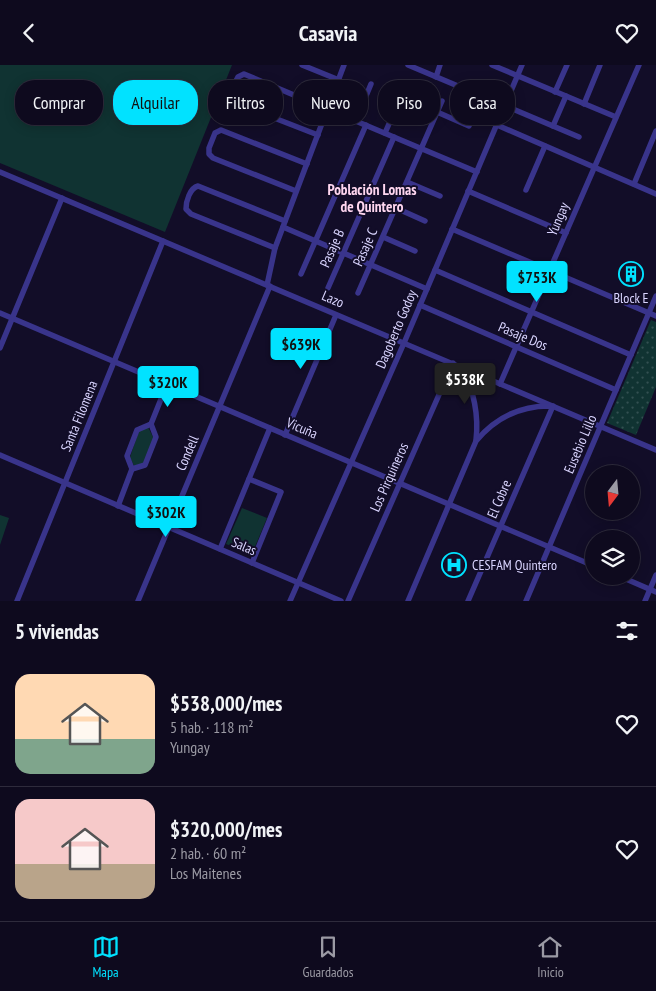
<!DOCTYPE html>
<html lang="es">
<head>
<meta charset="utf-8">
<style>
	:root { --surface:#0e0a1e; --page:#171327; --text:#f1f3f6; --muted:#9b9aa4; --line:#2e2b3c; --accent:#01e2ff }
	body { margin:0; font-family:"PT Sans Narrow",sans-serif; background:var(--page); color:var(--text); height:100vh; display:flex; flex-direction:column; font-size:19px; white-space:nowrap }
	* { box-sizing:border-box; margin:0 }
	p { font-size:16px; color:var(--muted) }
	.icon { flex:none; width:28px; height:28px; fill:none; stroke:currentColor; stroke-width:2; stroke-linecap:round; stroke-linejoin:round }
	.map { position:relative; height:536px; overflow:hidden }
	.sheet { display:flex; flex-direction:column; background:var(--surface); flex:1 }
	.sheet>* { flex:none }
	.banner { position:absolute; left:15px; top:15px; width:626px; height:45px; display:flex; gap:10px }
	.needle { width:32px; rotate:196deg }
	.controls { position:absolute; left:585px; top:400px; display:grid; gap:10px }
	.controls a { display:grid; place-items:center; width:55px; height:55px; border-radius:50%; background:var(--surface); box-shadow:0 2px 12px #0003,0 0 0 1px var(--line); font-size:25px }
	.price { position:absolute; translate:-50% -42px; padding:0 11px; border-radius:5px; background:var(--accent); color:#111; font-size:16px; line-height:32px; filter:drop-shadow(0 1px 2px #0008) }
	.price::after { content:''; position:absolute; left:50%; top:30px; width:15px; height:11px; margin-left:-8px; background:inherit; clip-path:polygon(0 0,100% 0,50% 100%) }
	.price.on { background:#222; color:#fff }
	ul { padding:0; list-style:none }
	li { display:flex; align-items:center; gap:15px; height:125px; padding:0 15px }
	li+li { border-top:1px solid var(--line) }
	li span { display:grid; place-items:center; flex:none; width:140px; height:100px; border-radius:15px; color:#555 }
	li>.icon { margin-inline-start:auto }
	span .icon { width:60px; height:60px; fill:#fffc; stroke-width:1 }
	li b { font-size:21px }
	h2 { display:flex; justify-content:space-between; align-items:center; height:60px; padding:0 15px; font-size:21px }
	.chip { padding:0 18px; border-radius:20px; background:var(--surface); box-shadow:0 2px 12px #0003,0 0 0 1px var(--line); font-size:18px; line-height:45px }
	.chip.on { background:var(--accent); color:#111 }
	header { display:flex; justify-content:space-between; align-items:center; height:65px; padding:0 15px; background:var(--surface); font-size:22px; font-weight:700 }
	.tab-bar { display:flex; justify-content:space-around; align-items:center; height:70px; border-top:1px solid var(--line); background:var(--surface); font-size:14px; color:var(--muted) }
	.tab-bar a { display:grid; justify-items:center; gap:2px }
	.tab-bar .on { color:var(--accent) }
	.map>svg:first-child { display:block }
</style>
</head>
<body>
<header><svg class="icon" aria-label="back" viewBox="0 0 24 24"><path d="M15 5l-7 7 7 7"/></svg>Casavia<svg class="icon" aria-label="heart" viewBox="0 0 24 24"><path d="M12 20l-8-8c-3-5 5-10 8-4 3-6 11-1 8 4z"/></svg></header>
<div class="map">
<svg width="656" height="536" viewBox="0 0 656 536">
	<defs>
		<pattern id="park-dots" width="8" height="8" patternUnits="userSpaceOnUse" patternTransform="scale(1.25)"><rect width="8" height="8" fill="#103332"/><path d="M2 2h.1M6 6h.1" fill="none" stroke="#325051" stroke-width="1.8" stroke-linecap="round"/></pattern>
	</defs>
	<rect width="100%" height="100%" fill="#120d28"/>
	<g fill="#103332">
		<polygon points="0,0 232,0 165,167 0,98"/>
		<polygon points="148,362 154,374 144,398 134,401 130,392 139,366"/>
		<polygon points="242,443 267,453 252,489 226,479"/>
		<polygon points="0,450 9,453 0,480"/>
	</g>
	<polygon fill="url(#park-dots)" points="651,255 656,257 656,322 636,370 607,358"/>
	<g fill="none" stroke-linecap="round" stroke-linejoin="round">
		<g stroke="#39348b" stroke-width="5.5">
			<polyline points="302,0 339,15"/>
			<polyline points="408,0 579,72"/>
			<polyline points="492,0 616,52"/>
			<polyline points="436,12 440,0"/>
			<polyline points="555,27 567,0"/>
			<polyline points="584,39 600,0"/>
			<polyline points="437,47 469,61"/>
			<polyline points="356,55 371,19"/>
			<polyline points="497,60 656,129"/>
			<polyline points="553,61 566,31"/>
			<polyline points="385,68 406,20"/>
			<path d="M318,70L233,37C227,30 234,20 238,12L244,9L477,107"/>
			<polyline points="0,107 656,385"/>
			<polyline points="407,117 440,131"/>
			<polyline points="634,119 656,66"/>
			<polyline points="526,125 545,81"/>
			<polyline points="296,126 213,93 209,89 209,83 215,68 221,65 307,99"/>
			<polyline points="468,126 566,168"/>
			<polyline points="396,143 425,156"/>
			<polyline points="283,162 427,224"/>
			<polyline points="452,164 656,251"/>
			<polyline points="383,172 415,186"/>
			<path d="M275,183L191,149L186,144C186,136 190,123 198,121L285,156"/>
			<polyline points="435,205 631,290"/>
			<polyline points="301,209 366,60"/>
			<polyline points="267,220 275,183 344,0"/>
			<polyline points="328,223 394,72"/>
			<polyline points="358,228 442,36"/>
			<polyline points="420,240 616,325"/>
			<polyline points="0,248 594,501"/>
			<polyline points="0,283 62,133"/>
			<path d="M462,302C474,326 479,349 476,375"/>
			<polyline points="500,319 639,0"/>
			<polyline points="285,370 336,250"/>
			<polyline points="0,390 341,536"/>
			<polyline points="132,404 145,400 156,372 151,359 167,319"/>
			<polyline points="249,414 281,427 252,498"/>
			<polyline points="118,441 132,404 127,391 137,365 151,359"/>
			<polyline points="220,484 270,363"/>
			<polyline points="619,511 656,527"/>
			<polyline points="17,536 163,176"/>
			<polyline points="138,536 270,221"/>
			<polyline points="290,536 404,278 522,0"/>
			<polyline points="348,536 453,298"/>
			<path d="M408,536L476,376C496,352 522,340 553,341L468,536"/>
			<polyline points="526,536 656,231"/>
			<polyline points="645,536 656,510"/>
		</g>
	</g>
	<defs>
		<symbol id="building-ring" viewBox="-11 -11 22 22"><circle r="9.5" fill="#120d28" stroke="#01e2ff" stroke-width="1.5"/><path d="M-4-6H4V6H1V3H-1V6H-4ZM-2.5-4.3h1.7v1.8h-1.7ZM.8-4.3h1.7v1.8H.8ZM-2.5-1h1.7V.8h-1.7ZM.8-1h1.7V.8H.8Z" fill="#01e2ff"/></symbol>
		<symbol id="hospital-ring" viewBox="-11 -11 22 22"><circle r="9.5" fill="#120d28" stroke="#01e2ff" stroke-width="1.5"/><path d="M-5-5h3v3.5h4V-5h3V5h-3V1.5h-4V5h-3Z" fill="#01e2ff"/></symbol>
	</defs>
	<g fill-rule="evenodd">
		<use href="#building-ring" x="617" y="195" width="28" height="28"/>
		<use href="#hospital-ring" x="440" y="486" width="28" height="28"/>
	</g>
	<g text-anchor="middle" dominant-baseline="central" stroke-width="4" stroke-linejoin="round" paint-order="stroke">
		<g font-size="14" fill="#dad5ff" stroke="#120d28">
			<text transform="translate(558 154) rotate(-67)">Yungay</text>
			<text transform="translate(365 182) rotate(-66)">Pasaje C</text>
			<text transform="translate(332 183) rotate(-66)">Pasaje B</text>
			<text transform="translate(333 234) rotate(23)">Lazo</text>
			<text transform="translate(396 264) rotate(-67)">Dagoberto Godoy</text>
			<text transform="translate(523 271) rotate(23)">Pasaje Dos</text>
			<text transform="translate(79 351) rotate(-68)">Santa Filomena</text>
			<text transform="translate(302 363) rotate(23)">Vicuña</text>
			<text transform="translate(580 379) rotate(-67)">Eusebio Lillo</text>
			<text transform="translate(187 388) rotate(-67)">Condell</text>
			<text transform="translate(389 412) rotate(-66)">Los Pirquineros</text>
			<text transform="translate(499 434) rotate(-67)">El Cobre</text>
			<text transform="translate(244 481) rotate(23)">Salas</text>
		</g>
		<g font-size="14" fill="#dad5ff" stroke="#120d28">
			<text x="631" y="233">Block E</text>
			<text x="472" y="500" text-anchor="start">CESFAM Quintero</text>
		</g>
		<g font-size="15" font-weight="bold" fill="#ffd7f0" stroke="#120d28">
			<text x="372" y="124">Población Lomas<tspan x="372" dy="17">de Quintero</tspan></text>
		</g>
	</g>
</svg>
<div class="controls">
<a><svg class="needle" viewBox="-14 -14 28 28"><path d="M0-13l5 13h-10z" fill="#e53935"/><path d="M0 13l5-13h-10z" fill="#9b9aa4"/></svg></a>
<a><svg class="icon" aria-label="layers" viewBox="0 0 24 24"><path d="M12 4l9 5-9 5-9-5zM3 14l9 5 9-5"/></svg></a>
</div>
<b class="price" style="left:537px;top:238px">$753K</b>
<b class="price" style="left:301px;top:305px">$639K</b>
<b class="price on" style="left:465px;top:340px">$538K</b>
<b class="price" style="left:168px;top:343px">$320K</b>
<b class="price" style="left:166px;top:473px">$302K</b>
<div class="banner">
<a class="chip">Comprar</a>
<a class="chip on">Alquilar</a>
<a class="chip">Filtros</a>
<a class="chip">Nuevo</a>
<a class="chip">Piso</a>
<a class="chip">Casa</a>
</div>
</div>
<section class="sheet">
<h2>5 viviendas<svg class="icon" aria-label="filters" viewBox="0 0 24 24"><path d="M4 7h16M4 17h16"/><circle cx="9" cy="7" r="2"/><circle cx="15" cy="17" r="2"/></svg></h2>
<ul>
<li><span style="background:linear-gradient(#ffd9b3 65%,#7fa58c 0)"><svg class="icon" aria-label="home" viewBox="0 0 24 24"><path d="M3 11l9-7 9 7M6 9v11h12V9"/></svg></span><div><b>$538,000/mes</b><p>5 hab. · 118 m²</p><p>Yungay</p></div><svg class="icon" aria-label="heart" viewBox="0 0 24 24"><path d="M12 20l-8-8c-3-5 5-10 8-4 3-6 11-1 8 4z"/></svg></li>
<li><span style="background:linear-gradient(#f6c9c9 65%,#b9a48a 0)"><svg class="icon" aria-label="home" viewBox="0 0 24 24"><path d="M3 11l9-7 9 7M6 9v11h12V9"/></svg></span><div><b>$320,000/mes</b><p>2 hab. · 60 m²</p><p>Los Maitenes</p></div><svg class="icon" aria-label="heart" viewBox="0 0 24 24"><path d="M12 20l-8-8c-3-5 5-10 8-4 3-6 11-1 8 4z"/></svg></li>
</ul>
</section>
<nav class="tab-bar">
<a class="on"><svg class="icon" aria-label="map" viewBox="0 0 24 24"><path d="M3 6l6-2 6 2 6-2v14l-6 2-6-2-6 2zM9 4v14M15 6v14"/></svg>Mapa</a>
<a><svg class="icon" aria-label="saved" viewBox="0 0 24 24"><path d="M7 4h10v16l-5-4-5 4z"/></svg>Guardados</a>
<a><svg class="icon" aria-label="home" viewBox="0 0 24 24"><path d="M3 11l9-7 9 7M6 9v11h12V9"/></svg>Inicio</a>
</nav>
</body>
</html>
